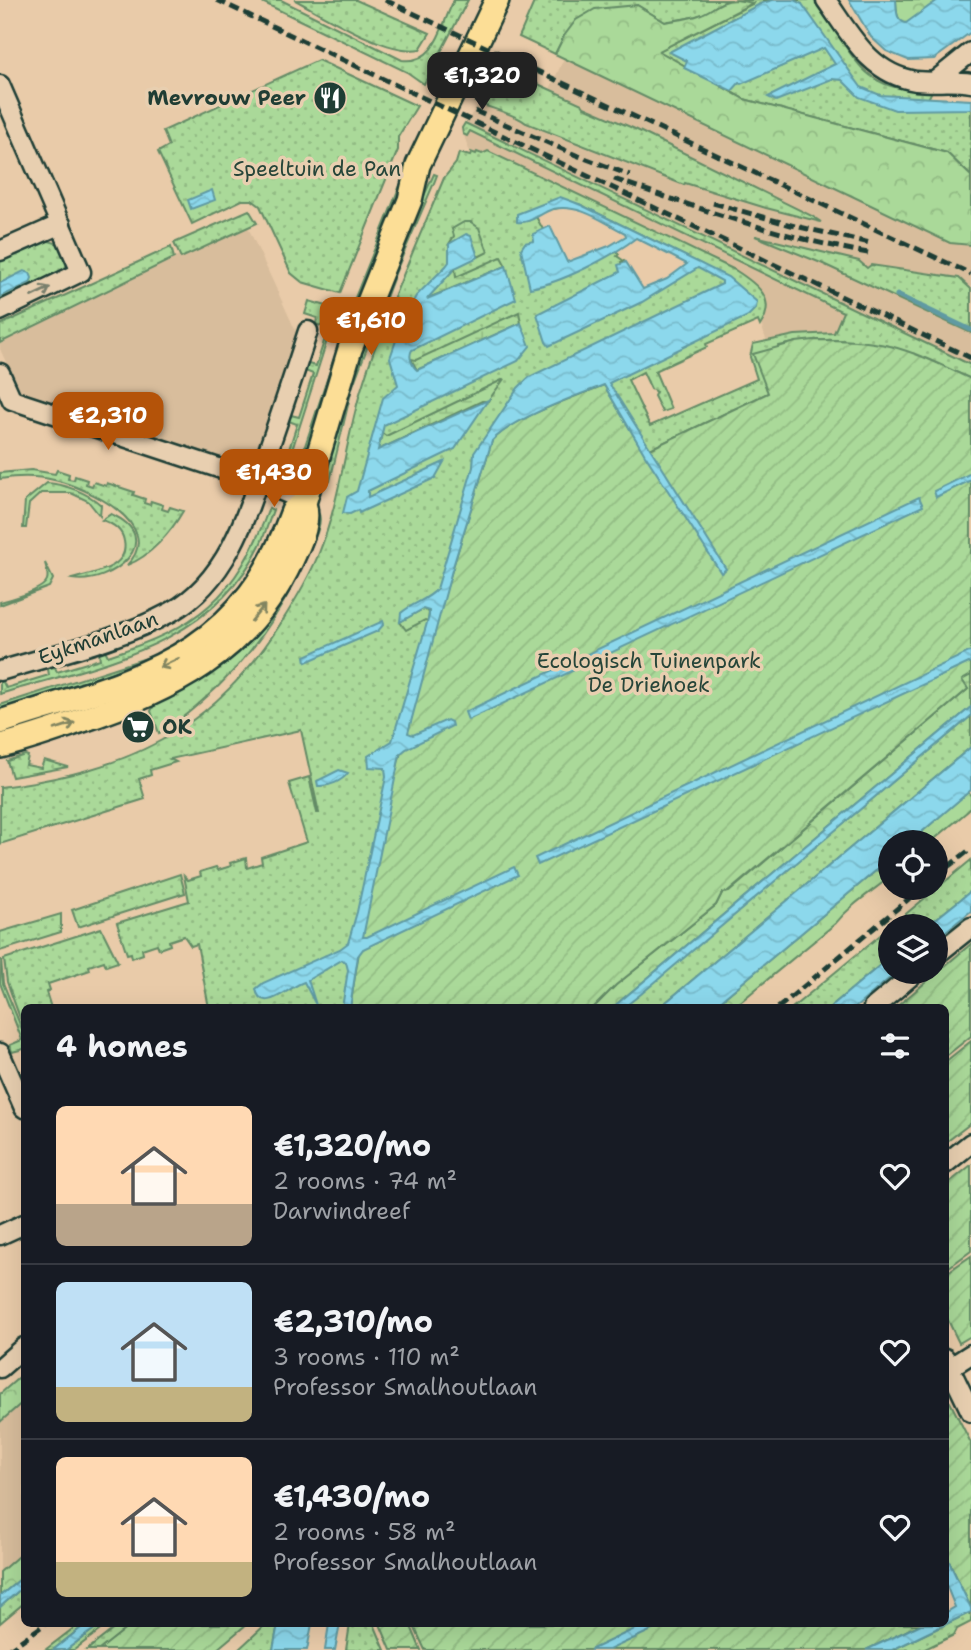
<!DOCTYPE html>
<html lang="en">
<head>
<meta charset="utf-8">
<style>
	:root { --surface:#171b24; --page:#242831; --text:#f1f3f6; --muted:#9ea1a6; --line:#363941; --accent:#b45309 }
	body { margin:0; font-family:"Shantell Sans",sans-serif; background:var(--page); color:var(--text); height:100vh; display:flex; flex-direction:column; font-size:26px; white-space:nowrap }
	* { box-sizing:border-box; margin:0 }
	p { font-size:23px; color:var(--muted) }
	.icon { flex:none; width:38px; height:38px; fill:none; stroke:currentColor; stroke-width:2; stroke-linecap:round; stroke-linejoin:round }
	.map { position:relative; flex:1; overflow:hidden }
	.sheet { position:absolute; left:21px; top:1004px; width:928px; height:623px; display:flex; flex-direction:column; background:var(--surface); border-radius:10px; box-shadow:0 7px 28px #0002 }
	.sheet>* { flex:none }
	.controls { position:absolute; left:878px; top:830px; display:grid; gap:14px }
	.controls a { display:grid; place-items:center; width:70px; height:70px; border-radius:50%; background:var(--surface); box-shadow:0 7px 28px #0002; font-size:35px }
	.price { position:absolute; translate:-50% -60px; padding:0 16px; border-radius:14px; background:var(--accent); color:#fff; font-size:23px; line-height:46px; filter:drop-shadow(0 2px 4px #0008) }
	.price::after { content:''; position:absolute; left:50%; top:42px; width:21px; height:16px; margin-left:-10px; background:inherit; clip-path:polygon(0 0,100% 0,50% 100%) }
	.price.on { background:#222; color:#fff }
	ul { padding:0; list-style:none }
	li { display:flex; align-items:center; gap:21px; height:175px; padding:0 35px }
	li+li { border-top:2px solid var(--line) }
	li span { display:grid; place-items:center; flex:none; width:196px; height:140px; border-radius:10px; color:#555 }
	li>.icon { margin-inline-start:auto }
	span .icon { width:84px; height:84px; fill:#fffc; stroke-width:1 }
	li b { font-size:30px }
	h2 { display:flex; justify-content:space-between; align-items:center; height:84px; padding:0 35px; font-size:30px }
	.map>svg:first-child { display:block }
</style>
</head>
<body>
<div class="map">
<svg width="971" height="1650" viewBox="0 0 971 1650">
	<defs>
		<pattern id="grass-dots" width="8" height="8" patternUnits="userSpaceOnUse" patternTransform="scale(1.75)"><rect width="8" height="8" fill="#aad999"/><path d="M2 2h.1M6 6h.1" fill="none" stroke="#92bb84" stroke-width="1.8" stroke-linecap="round"/></pattern>
		<pattern id="forest-crowns" width="20" height="18" patternUnits="userSpaceOnUse" patternTransform="scale(1.75)"><rect width="20" height="18" fill="#aad999"/><path d="M2 6a3 3 0 1 1 6 0M12 15a3 3 0 1 1 6 0" fill="none" stroke="#92bb84"/></pattern>
		<pattern id="wetland-marsh" width="20" height="14" patternUnits="userSpaceOnUse" patternTransform="scale(1.75)"><rect width="20" height="14" fill="#aad999"/><path d="M1 5h8M5 5V1M11 12h8M15 12V8" fill="none" stroke="#92bb84"/></pattern>
		<pattern id="garden-furrows" width="10" height="10" patternUnits="userSpaceOnUse" patternTransform="scale(1.75)"><rect width="10" height="10" fill="#aad999"/><path d="M-1 1l2-2M0 10L10 0M9 11l2-2" fill="none" stroke="#92bb84"/></pattern>
		<pattern id="water-waves" width="16" height="10" patternUnits="userSpaceOnUse" patternTransform="scale(1.75)"><rect width="16" height="10" fill="#8cd8ec"/><path d="M0 5q4-4 8 0t8 0" fill="none" stroke="#78bacb"/></pattern>
	</defs>
	<rect width="100%" height="100%" fill="#e9cba9"/>
	<filter id="ink" filterUnits="userSpaceOnUse"><feTurbulence type="fractalNoise" baseFrequency=".0143" numOctaves="2"/><feDisplacementMap in="SourceGraphic" scale="14" xChannelSelector="R" yChannelSelector="G"/><feConvolveMatrix kernelMatrix="1 2 1 2 8 2 1 2 1" color-interpolation-filters="sRGB"/></filter>
	<g filter="url(#ink)">
		<g fill="#d8bd9c">
			<polygon points="581,21 895,110 971,109 971,379 937,364 768,346 756,308 728,277 472,158 464,136 468,129 464,126 489,87 540,111"/>
			<polygon points="246,223 298,336 253,470 21,395 0,349 0,342"/>
			<polygon points="24,1383 24,1551 0,1572 0,1404"/>
		</g>
		<g fill="url(#grass-dots)" stroke="#648b66" stroke-width="2" fill-rule="evenodd">
			<path d="M258,0H281L402,60C437,64 441,25 454,0H468L424,84L407,72Z"/>
			<path d="M295,0H356L430,33L420,49C388,56 324,15 295,0Z"/>
			<path d="M535,0H732C720,2 716,7 706,13C694,19 678,19 665,22L637,5L564,36L555,54L519,37Z"/>
			<path d="M736,0H814C841,30 853,81 900,88C911,90 922,89 933,89L925,105L971,109V176L947,153L744,99L658,51L752,4Z"/>
			<polygon points="318,60 417,106 398,137 398,150 340,293 302,282 291,273 260,206 252,200 242,200 192,224 158,152 169,146 163,131"/>
			<path d="M503,68L582,104L584,107L635,129L812,216L821,222L766,208L685,183L684,185L526,123C516,114 489,108 475,102L481,91Z"/>
			<path d="M465,123L971,365V379C907,350 850,329 779,346L768,393L650,449L608,383L411,694L345,1008H209L197,944L191,946L184,936L169,941L170,945L159,949L157,944L142,949L143,954L132,958L131,953L127,954L117,923L189,901L184,876L188,880L201,876L200,872L216,867L218,870L231,866L230,863L246,858L247,868L262,863L261,857L307,842L289,783L309,777L317,813H319L301,730L170,759L176,762L150,770L151,775L139,779L145,799L0,844V787C125,772 212,732 281,623C295,601 309,578 319,553C340,501 345,444 361,390C383,317 415,248 444,178L456,163L459,153L470,156L471,152L476,154L477,152L482,154L488,151L735,270C757,284 778,299 760,326L758,321L706,344L707,347L655,371L671,409L662,412L654,396L656,392L651,389L643,372L628,380L650,426L757,379L750,357L753,344L795,335L834,333L843,312L470,131L467,136L463,134L462,128ZM579,204L703,265V266L695,264L641,295L621,262L624,261L617,256L619,254L617,252L564,268L534,213Z"/>
			<path d="M407,168L411,169C368,269 332,370 300,474L296,473L350,310Z"/>
			<path d="M434,174L437,175L434,183L396,271L352,388L330,481L324,480C330,454 335,427 342,402C366,324 400,248 434,174Z"/>
			<polygon points="249,210 257,223 181,258 174,243"/>
			<polygon points="49,234 49,241 59,244 68,263 63,271 65,274 0,304 0,256"/>
			<polygon points="755,236 859,261 867,268 871,265 959,278 971,289 971,333 821,263"/>
			<polygon points="171,247 174,258 0,343 0,325"/>
			<polygon points="309,301 337,309 286,469 283,468 297,424 286,420 287,414 299,417 313,374 303,370 304,363 316,366 328,329 316,324 317,318 305,314"/>
			<path d="M31,470L55,474L57,470L69,474L68,479L74,480L75,476L87,480L86,484L92,486L94,482L106,486L107,483L134,492L133,495L145,499L144,503L150,505L151,501L163,505L162,509L168,511L170,507L183,511C171,532 150,557 127,565C167,525 86,487 54,480C37,476 18,476 0,479V473Z"/>
			<path d="M47,483C64,484 88,493 101,505L100,516L88,501L71,493H41L29,504L26,528H23L25,501Z"/>
			<path d="M269,508L273,510C269,521 265,534 260,545C211,648 98,664 0,694V676L6,688L49,675L47,663L53,662L57,672L100,659L98,648L103,646L108,656C197,628 236,598 269,508Z"/>
			<path d="M315,512L319,514C323,525 312,543 308,554C283,610 249,661 202,701C188,713 175,725 159,733L151,711L158,697Z"/>
			<path d="M111,514C168,539 112,586 72,579C89,573 130,570 124,541C122,528 111,523 102,520Z"/>
			<path d="M45,563L53,579L49,587L0,605V602C11,599 43,591 47,580C49,575 46,567 45,563Z"/>
			<polygon points="262,570 182,649 0,719 0,705 165,652 195,636"/>
			<polygon points="971,716 971,747 659,1008 623,1008"/>
			<polygon points="25,755 28,756 26,765 41,768 44,760 68,767 12,777 7,761"/>
			<polygon points="971,860 971,891 927,926 891,926 891,956 829,1008 792,1008"/>
			<polygon points="180,874 185,893 78,927 72,910"/>
			<polygon points="61,914 61,932 0,951 0,932"/>
			<polygon points="101,928 118,962 106,966 104,961 89,966 90,970 48,984 50,990 46,992 51,1008 24,1008 24,1029 7,982 4,959"/>
			<polygon points="1,959 3,983 24,1034 24,1049 12,1052 10,1045 22,1040 0,983"/>
			<polygon points="24,1586 24,1603 0,1623 0,1607"/>
			<polygon points="971,1612 971,1622 957,1629 954,1635 923,1650 892,1650"/>
			<polygon points="79,1624 86,1624 53,1650 45,1650"/>
			<polygon points="101,1624 108,1624 74,1650 66,1650"/>
			<polygon points="120,1624 132,1624 100,1650 87,1650"/>
			<polygon points="266,1624 278,1624 273,1650 238,1650"/>
			<polygon points="350,1624 374,1624 385,1650 346,1650"/>
		</g>
		<g fill="url(#forest-crowns)" stroke="#648b66" stroke-width="2">
			<path d="M736,0L753,3L659,51L744,99L947,153L971,176V245L950,243L555,54L564,36L576,20L595,9L637,5L665,22C676,20 689,19 699,15C715,10 716,1 736,0Z"/>
			<path d="M896,0H938L906,24C895,20 897,10 896,0Z"/>
			<polygon points="971,675 971,707 612,1008 593,1008 616,985 716,905 722,893 729,892 968,689 961,679"/>
			<polygon points="968,792 971,796 971,808 968,811 931,842 910,842"/>
			<path d="M891,858V876C872,892 851,904 836,923L733,1008H712Z"/>
			<polygon points="24,1373 24,1401 0,1422 0,1394"/>
			<polygon points="24,1551 24,1576 0,1596 0,1572"/>
		</g>
		<g fill="url(#wetland-marsh)" stroke="#648b66" stroke-width="2">
			<polygon points="464,222 471,222 479,228 488,252 478,257 471,237 449,244 454,236 452,229"/>
			<polygon points="501,257 506,266 426,299 455,268 456,277"/>
			<polygon points="519,312 521,323 417,370 411,359 416,360"/>
			<polygon points="504,379 488,401 482,401 378,450 382,433 386,436"/>
			<polygon points="423,609 429,612 428,621 425,620 406,630 400,622"/>
		</g>
		<g fill="url(#garden-furrows)" stroke="#648b66" stroke-width="2">
			<path d="M814,340C839,340 865,340 890,346C918,353 945,367 971,379V675L962,680L968,689L728,892L722,893L716,905L616,985L593,1008H350C363,923 379,836 401,752C427,648 460,544 492,441C514,417 573,398 604,385L645,454L650,449L768,393L753,354L796,342Z"/>
			<polygon points="971,944 971,1036 945,1057 945,1008 895,1008"/>
			<polygon points="971,1041 971,1123 945,1143 945,1062"/>
			<polygon points="971,1165 971,1251 945,1270 945,1186"/>
			<polygon points="971,1256 971,1336 959,1343 945,1314 945,1274"/>
			<polygon points="950,1402 971,1443 971,1608 945,1553 945,1405"/>
			<polygon points="132,1624 247,1624 216,1650 99,1650"/>
			<polygon points="380,1624 410,1624 421,1650 391,1650"/>
			<polygon points="413,1624 921,1624 866,1650 425,1650"/>
		</g>
		<g fill="url(#water-waves)" stroke="#609aa2" stroke-width="2">
			<polygon points="773,0 794,0 802,4 861,87 880,95 971,100 971,109 895,110 859,97 842,80 832,79 776,101 768,97 835,64 824,48 741,84 739,83 732,91 684,68 687,61 669,52 762,3"/>
			<path d="M849,0H896C897,10 895,20 906,23L938,0H971V32L934,59L908,60L886,51L871,37Z"/>
			<polygon points="212,190 215,200 191,209 188,200"/>
			<path d="M560,197L579,204L728,277L757,302L756,308L748,316L609,383L726,569L721,573L645,455L604,385C575,396 512,419 492,441L452,570L408,733L413,735L447,720L451,722L452,726L406,749L400,754L363,937H367L514,867L518,875L363,949L358,956L350,1008H342L348,970L346,962L342,960L308,980L316,1005L304,982C290,986 261,1016 256,989L263,983L340,949L348,943L357,912L386,777L385,768L369,767L368,756L392,741L429,616V611L423,609L400,622L401,613C412,603 428,600 437,589L473,467L474,453L518,388L529,377L722,284V281L698,268L642,302L549,346L546,342L537,314L620,272L618,265L626,262L643,289L667,279L687,264L636,238C611,257 561,283 530,288L521,249L525,243L534,241L533,234L550,226L567,262L609,246L626,236L625,233C603,222 579,203 553,209C540,213 531,224 517,222V214Z"/>
			<path d="M466,234L471,236L478,257L455,268L427,299L506,266L516,299L412,350C408,356 412,366 417,370L521,323L530,346L518,361L384,425L378,450L488,400L455,449L368,491V497L444,462L435,478L363,511L359,513L358,510L350,514L343,513L347,497L357,491L383,398L398,385L390,358L403,320L416,296L446,266L449,262V244Z"/>
			<polygon points="24,271 30,273 32,278 30,283 0,297 0,283"/>
			<polygon points="971,473 971,480 936,497 934,491"/>
			<polygon points="919,497 923,506 468,720 465,712"/>
			<polygon points="383,621 384,624 378,631 306,662 305,656"/>
			<polygon points="971,651 971,662 538,865 535,858"/>
			<polygon points="971,707 971,716 641,994 623,1008 612,1008"/>
			<polygon points="971,747 971,790 910,842 891,842 891,858 712,1008 659,1008"/>
			<path d="M339,770L348,773C342,781 329,787 318,786L317,781Z"/>
			<polygon points="971,891 971,911 936,939 936,926 927,926"/>
			<polygon points="891,956 891,971 898,971 855,1008 829,1008"/>
			<polygon points="945,1553 971,1608 971,1612 892,1650 866,1650 921,1624 945,1624 945,1613 955,1607 945,1582"/>
			<polygon points="24,1576 24,1586 0,1607 0,1596"/>
			<polygon points="86,1624 101,1624 66,1650 53,1650"/>
			<polygon points="278,1624 312,1624 307,1650 273,1650"/>
			<polygon points="329,1624 340,1624 335,1650 325,1650"/>
			<polygon points="645,1624 665,1624 609,1650 590,1650"/>
		</g>
		<g fill="none" stroke-linecap="round" stroke-linejoin="round">
			<polyline stroke="#609aa2" stroke-width="5" points="897,295 971,330"/>
			<defs>
				<g id="minor">
					<path d="M826,0C851,35 870,74 916,81C934,83 953,80 971,83"/>
					<polyline points="935,81 971,52"/>
					<polyline points="0,85 81,272 0,311"/>
					<polyline points="0,251 61,224"/>
					<polyline points="0,373 12,400 258,481 305,501"/>
					<path d="M0,671C57,654 119,640 171,612C232,578 250,504 271,442C284,405 296,368 308,331"/>
					<polyline points="936,955 971,927"/>
					<polyline points="873,1008 917,971"/>
					<polyline points="0,1053 24,1108"/>
					<polyline points="945,1164 971,1143"/>
					<polyline points="0,1235 24,1224"/>
					<polyline points="945,1358 971,1412"/>
					<polyline points="0,1368 24,1347"/>
					<polyline points="949,1368 971,1354"/>
				</g>
				<g id="major">
					<path d="M0,722C136,678 240,662 293,511L299,507"/>
					<path d="M0,746C26,740 51,731 77,722C169,692 249,653 292,559C300,541 310,523 304,503L350,349L410,200L418,165L497,0"/>
				</g>
			</defs>
			<use href="#minor" stroke="#1f3d34" stroke-width="23"/>
			<use href="#major" stroke="#1f3d34" stroke-width="28"/>
			<use href="#minor" stroke="#e8cfb0" stroke-width="18"/>
			<use href="#major" stroke="#fcde96" stroke-width="23"/>
			<g stroke="#1f3d34" stroke-width="5" stroke-dasharray="10 5" stroke-linecap="butt">
				<polyline points="217,0 971,358"/>
				<polyline points="385,0 971,274"/>
				<polyline points="475,111 576,155 630,175"/>
				<path d="M614,179C697,208 780,237 868,253"/>
				<polyline points="713,203 791,225 870,243"/>
				<polyline points="936,876 971,849"/>
				<polyline points="778,1008 923,887"/>
				<polyline points="8,1650 45,1624"/>
			</g>
		</g>
		<defs><path id="oneway-shaft" d="M-6 0H5M1.5-3L5.5 0L1.5 3" fill="none" stroke-width="1.6" stroke-linecap="round" stroke-linejoin="round" transform="scale(1.75)"/></defs>
		<use stroke="#797f6c" href="#oneway-shaft" transform="translate(41 292) rotate(-26)"/>
		<g stroke="#828560">
			<use href="#oneway-shaft" transform="translate(258 613) rotate(-51)"/>
			<use href="#oneway-shaft" transform="translate(169 663) rotate(154)"/>
			<use href="#oneway-shaft" transform="translate(65 726) rotate(-18)"/>
		</g>
	</g>
	<defs>
		<symbol id="restaurant-disc" viewBox="-11 -11 22 22"><circle r="9.5" fill="#1f3d34" stroke="#e8cfb0"/><path d="M-5-6h1v4h1v-4h1v4h1v-4h1v5L-1.5 .5V6h-2V.5L-5-1ZM5-6V6H3V1.5H1.5Q1.5-4 5-6Z" fill="#fff"/></symbol>
		<symbol id="supermarket-disc" viewBox="-11 -11 22 22"><circle r="9.5" fill="#1f3d34" stroke="#e8cfb0"/><path d="M-6-5.5h2.5l.6 2H6L4.5 2H-2.5L-4.4-4H-6ZM-1.5 3.2a1.3 1.3 0 1 0 .1 0ZM3 3.2a1.3 1.3 0 1 0 .1 0Z" fill="#fff"/></symbol>
	</defs>
	<g fill-rule="evenodd">
		<use href="#restaurant-disc" x="311" y="79" width="38" height="38"/>
		<use href="#supermarket-disc" x="119" y="708" width="38" height="38"/>
	</g>
	<g text-anchor="middle" dominant-baseline="central" stroke-width="7" stroke-linejoin="round" paint-order="stroke">
		<g font-size="21" font-weight="bold" fill="#1f3d34" stroke="#e8cfb0" text-anchor="end">
			<text x="306" y="98">Mevrouw Peer</text>
			<text x="162" y="727" text-anchor="start">OK</text>
		</g>
		<g font-size="21" fill="#264539" stroke="#e8cfb0">
			<text x="317" y="169">Speeltuin de Pan</text>
			<text x="649" y="661">Ecologisch Tuinenpark<tspan x="649" dy="24">De Driehoek</tspan></text>
		</g>
		<g font-size="21" fill="#1f3d34" stroke="#e8cfb0">
			<text transform="translate(98 638) rotate(-19)">Eykmanlaan</text>
		</g>
	</g>
</svg>
<div class="controls">
<a><svg class="icon" aria-label="locate" viewBox="0 0 24 24"><circle cx="12" cy="12" r="6"/><path d="M12 2v4M12 18v4M2 12h4M18 12h4"/></svg></a>
<a><svg class="icon" aria-label="layers" viewBox="0 0 24 24"><path d="M12 4l9 5-9 5-9-5zM3 14l9 5 9-5"/></svg></a>
</div>
<b class="price on" style="left:482px;top:112px">€1,320</b>
<b class="price" style="left:371px;top:357px">€1,610</b>
<b class="price" style="left:108px;top:452px">€2,310</b>
<b class="price" style="left:274px;top:509px">€1,430</b>
<section class="sheet">
<h2>4 homes<svg class="icon" aria-label="filters" viewBox="0 0 24 24"><path d="M4 7h16M4 17h16"/><circle cx="9" cy="7" r="2"/><circle cx="15" cy="17" r="2"/></svg></h2>
<ul>
<li><span style="background:linear-gradient(#ffd9b3 70%,#b9a48a 0)"><svg class="icon" aria-label="home" viewBox="0 0 24 24"><path d="M3 11l9-7 9 7M6 9v11h12V9"/></svg></span><div><b>€1,320/mo</b><p>2 rooms · 74 m²</p><p>Darwindreef</p></div><svg class="icon" aria-label="heart" viewBox="0 0 24 24"><path d="M12 20l-8-8c-3-5 5-10 8-4 3-6 11-1 8 4z"/></svg></li>
<li><span style="background:linear-gradient(#bfe0f5 75%,#c2b280 0)"><svg class="icon" aria-label="home" viewBox="0 0 24 24"><path d="M3 11l9-7 9 7M6 9v11h12V9"/></svg></span><div><b>€2,310/mo</b><p>3 rooms · 110 m²</p><p>Professor Smalhoutlaan</p></div><svg class="icon" aria-label="heart" viewBox="0 0 24 24"><path d="M12 20l-8-8c-3-5 5-10 8-4 3-6 11-1 8 4z"/></svg></li>
<li><span style="background:linear-gradient(#ffd9b3 75%,#c2b280 0)"><svg class="icon" aria-label="home" viewBox="0 0 24 24"><path d="M3 11l9-7 9 7M6 9v11h12V9"/></svg></span><div><b>€1,430/mo</b><p>2 rooms · 58 m²</p><p>Professor Smalhoutlaan</p></div><svg class="icon" aria-label="heart" viewBox="0 0 24 24"><path d="M12 20l-8-8c-3-5 5-10 8-4 3-6 11-1 8 4z"/></svg></li>
</ul>
</section>
</div>
</body>
</html>
